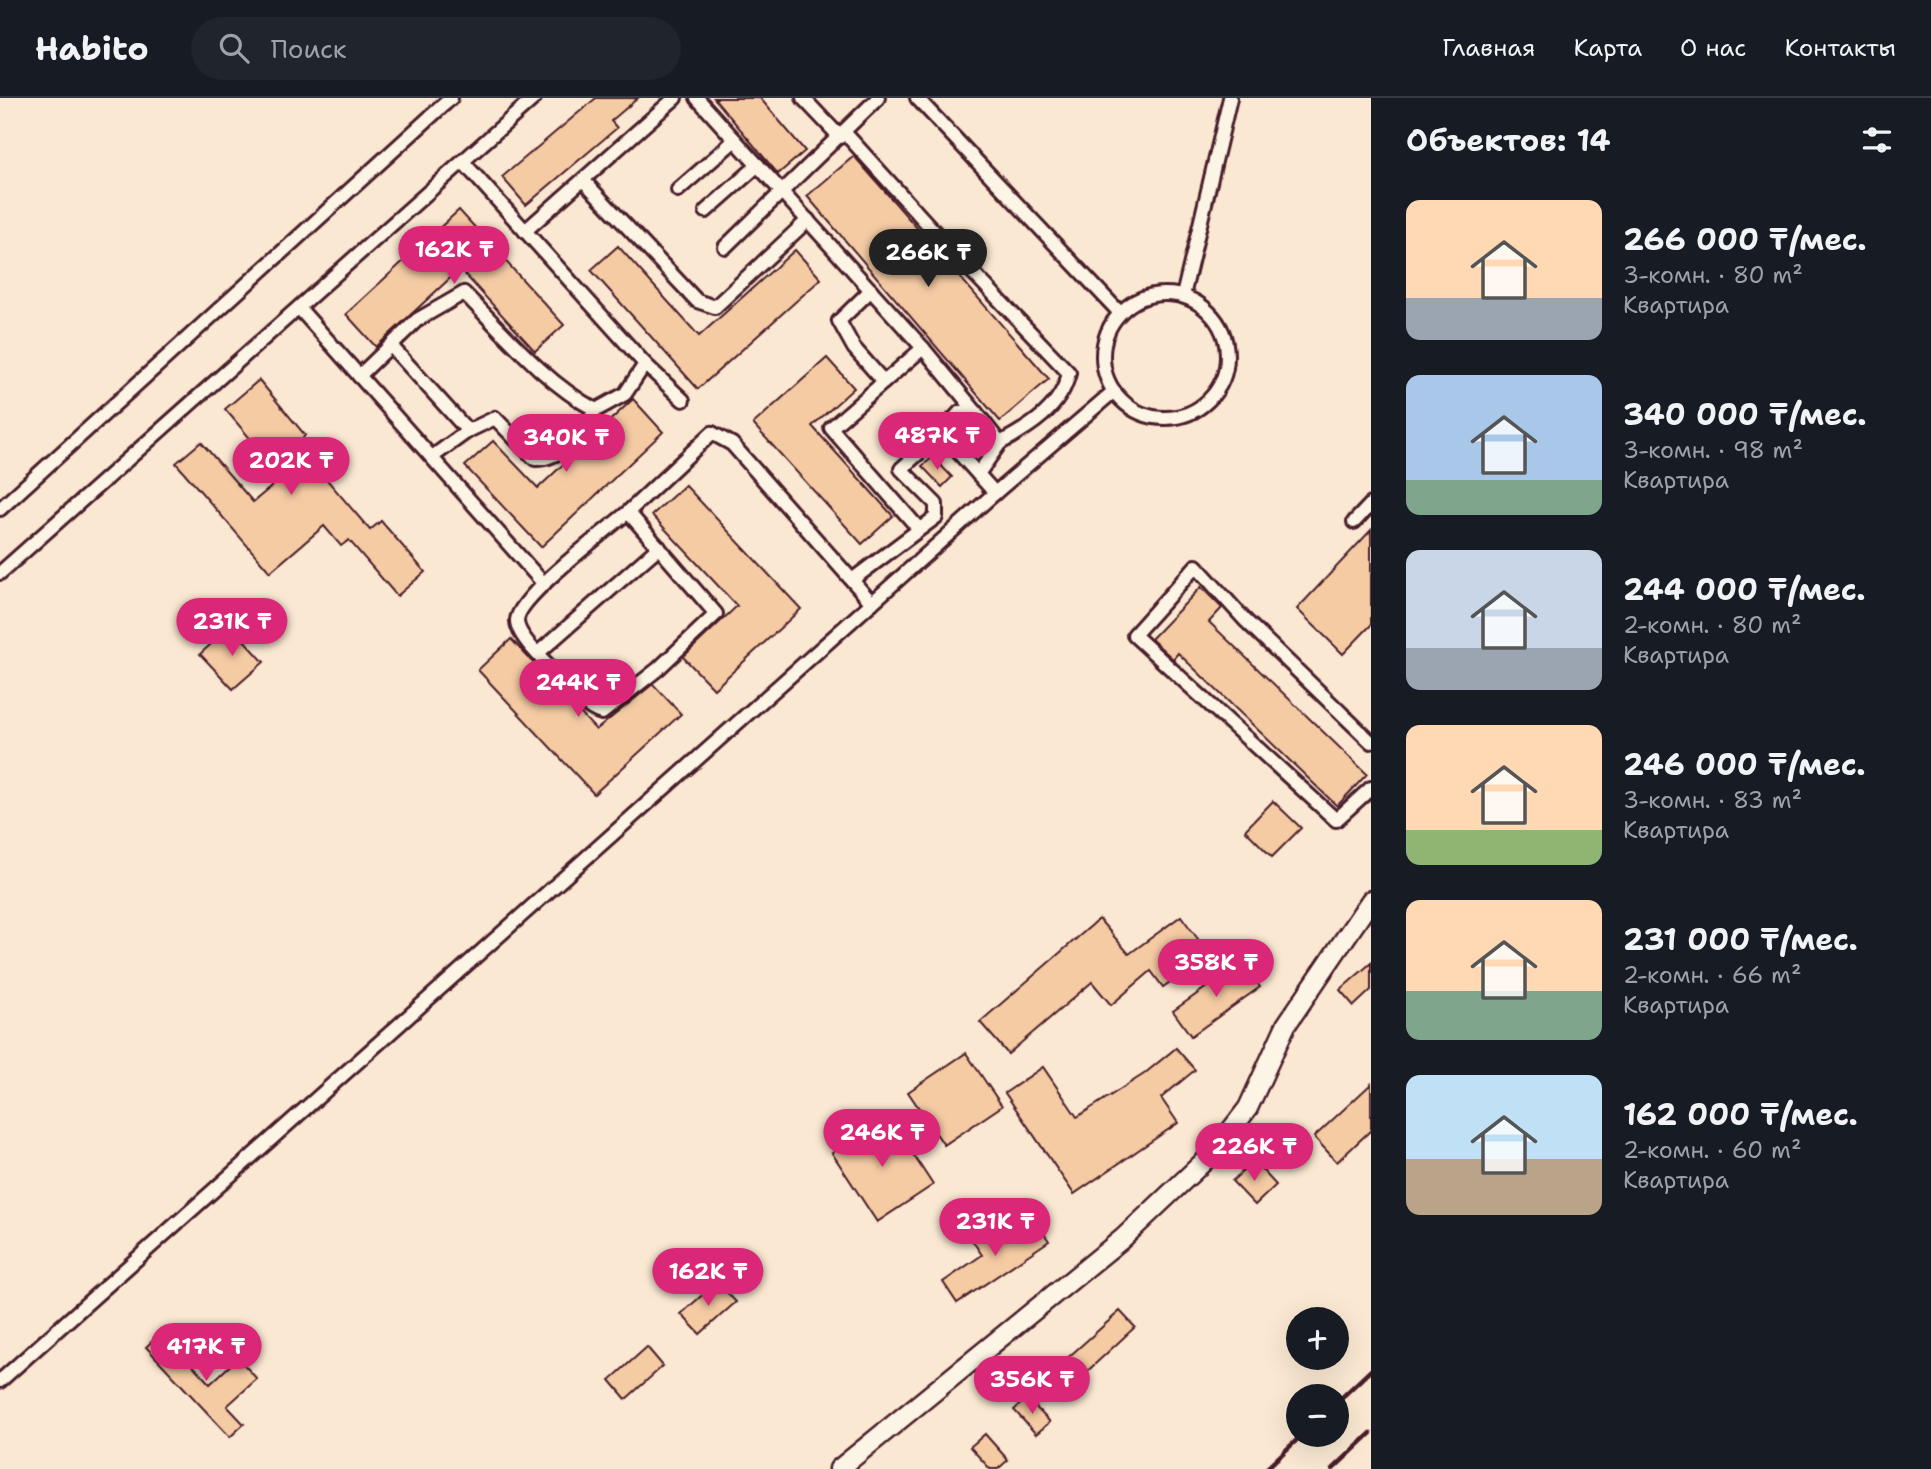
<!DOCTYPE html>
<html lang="ru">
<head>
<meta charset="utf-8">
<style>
	:root { --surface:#171b24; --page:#20242c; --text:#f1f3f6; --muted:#9ea1a6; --line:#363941; --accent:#db2777 }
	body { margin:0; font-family:"Shantell Sans",sans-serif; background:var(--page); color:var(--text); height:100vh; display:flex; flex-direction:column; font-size:26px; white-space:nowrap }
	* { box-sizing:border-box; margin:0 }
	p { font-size:23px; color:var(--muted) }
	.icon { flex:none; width:38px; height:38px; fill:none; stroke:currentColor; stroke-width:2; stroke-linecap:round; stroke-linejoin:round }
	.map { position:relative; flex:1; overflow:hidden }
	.sheet { display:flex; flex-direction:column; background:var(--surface); width:560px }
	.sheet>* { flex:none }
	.controls { position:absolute; left:1286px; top:1209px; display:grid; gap:14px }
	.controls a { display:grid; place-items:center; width:63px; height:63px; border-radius:50%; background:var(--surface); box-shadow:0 7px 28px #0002; font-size:35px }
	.price { position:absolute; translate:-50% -60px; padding:0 16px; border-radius:24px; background:var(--accent); color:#fff; font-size:23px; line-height:46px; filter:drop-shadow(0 2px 4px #0008) }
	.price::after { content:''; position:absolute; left:50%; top:42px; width:21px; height:16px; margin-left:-10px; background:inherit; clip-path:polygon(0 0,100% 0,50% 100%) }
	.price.selected { background:#222; color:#fff }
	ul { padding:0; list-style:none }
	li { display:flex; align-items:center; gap:21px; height:175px; padding:0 35px }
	li span { display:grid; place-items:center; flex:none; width:196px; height:140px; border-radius:14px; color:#555 }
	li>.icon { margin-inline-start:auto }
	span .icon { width:84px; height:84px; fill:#fffc; stroke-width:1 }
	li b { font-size:30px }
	h2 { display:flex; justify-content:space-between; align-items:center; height:84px; padding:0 35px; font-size:30px }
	header { display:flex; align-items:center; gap:42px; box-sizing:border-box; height:98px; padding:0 35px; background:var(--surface); border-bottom:2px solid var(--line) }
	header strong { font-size:33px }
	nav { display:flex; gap:38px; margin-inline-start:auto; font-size:24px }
	.search { width:490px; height:63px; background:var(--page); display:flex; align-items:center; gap:18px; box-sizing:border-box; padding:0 24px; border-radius:38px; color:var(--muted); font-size:26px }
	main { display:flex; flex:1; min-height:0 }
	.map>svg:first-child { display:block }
</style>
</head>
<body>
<header>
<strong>Habito</strong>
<div class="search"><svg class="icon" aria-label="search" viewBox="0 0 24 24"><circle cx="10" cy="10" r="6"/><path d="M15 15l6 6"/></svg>Поиск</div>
<nav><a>Главная</a><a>Карта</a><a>О нас</a><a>Контакты</a></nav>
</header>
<main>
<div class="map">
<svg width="1371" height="1371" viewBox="0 0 1371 1371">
	<rect width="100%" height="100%" fill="#fae8d2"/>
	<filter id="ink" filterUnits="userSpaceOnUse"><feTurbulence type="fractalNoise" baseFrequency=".0143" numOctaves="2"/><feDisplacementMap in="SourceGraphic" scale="14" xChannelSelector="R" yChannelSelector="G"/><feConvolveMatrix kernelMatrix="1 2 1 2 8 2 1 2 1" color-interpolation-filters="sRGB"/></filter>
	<g filter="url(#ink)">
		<g fill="#f5cba4" stroke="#4a1f2b" stroke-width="2">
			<polygon points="596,0 638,0 611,23 617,30 526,107 502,79"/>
			<polygon points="714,0 760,0 805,53 778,76"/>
			<polygon points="854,58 1049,281 1000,323 807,98"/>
			<polygon points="459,112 564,227 535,253 460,171 376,249 346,216"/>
			<polygon points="618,148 699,238 795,152 821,181 698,291 591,172"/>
			<polygon points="827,260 854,290 812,328 893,418 862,446 753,326"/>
			<polygon points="259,282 305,337 298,348 370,432 381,423 425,474 397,498 349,442 341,448 324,428 270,474 176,365 201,344 253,404 283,379 225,311"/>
			<polygon points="633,301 663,334 541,449 465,368 493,343 538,390"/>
			<polygon points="933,359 952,379 942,389 922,368"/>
			<polygon points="685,387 801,511 714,591 683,559 737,508 652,417"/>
			<polygon points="1371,432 1371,527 1343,556 1297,511"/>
			<polygon points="1201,489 1222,510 1209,524 1367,676 1337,708 1178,555 1173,561 1151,541"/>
			<polygon points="231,528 264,564 233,591 200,556"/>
			<polygon points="511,541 596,632 653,586 681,616 594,696 478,572"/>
			<polygon points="1273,703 1301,730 1272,759 1245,732"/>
			<polygon points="1181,818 1209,856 1163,889 1151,873 1111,907 1092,884 1008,956 980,924 1099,821 1129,856"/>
			<polygon points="1242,864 1260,889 1191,938 1173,913"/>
			<polygon points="1371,865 1371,892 1354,908 1340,892"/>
			<polygon points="1176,950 1195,972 1161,1000 1178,1025 1074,1096 1005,995 1043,969 1077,1019 1144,976"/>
			<polygon points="966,955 1002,1008 944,1047 908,994"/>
			<polygon points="1371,986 1371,1032 1337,1064 1314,1039"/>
			<polygon points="888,1018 933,1087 877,1124 832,1055"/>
			<polygon points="1254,1063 1276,1087 1255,1107 1232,1083"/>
			<polygon points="1035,1122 1049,1143 957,1205 943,1184 982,1157 972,1142 998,1124 1008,1140"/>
			<polygon points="717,1184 736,1204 700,1236 681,1216"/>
			<polygon points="1120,1213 1135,1229 1080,1280 1064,1263"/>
			<polygon points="162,1234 210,1286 238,1260 257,1281 227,1308 244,1326 230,1339 146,1249"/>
			<polygon points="647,1249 663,1268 626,1301 610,1282"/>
			<polygon points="1027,1300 1050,1324 1036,1336 1014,1312"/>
			<polygon points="985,1336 1008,1362 998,1371 990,1371 970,1349"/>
		</g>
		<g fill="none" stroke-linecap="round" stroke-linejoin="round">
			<defs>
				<g id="street">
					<polyline points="697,0 923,250 975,313"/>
					<polyline points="803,0 840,39"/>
					<polyline points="917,0 1120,215"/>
					<path d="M845,35L941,141L1069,275C1061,310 1030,329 1000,345"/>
					<polyline points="583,82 697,203 715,209 808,122"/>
					<polyline points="678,92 735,42"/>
					<polyline points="706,113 758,67"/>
					<polyline points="525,133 675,0"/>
					<polyline points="725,149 878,0"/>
					<polyline points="871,192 839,223 854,250 884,284"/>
					<circle cx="1165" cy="258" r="62"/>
					<polyline points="1183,198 1230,0"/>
					<polyline points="299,210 544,486"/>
					<polyline points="392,249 468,333"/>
					<polyline points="645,266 683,302"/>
					<path d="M359,278L417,222L464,195C505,236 545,285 596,312L625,296L645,266L464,65"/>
					<polyline points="941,335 960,314 975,313 1000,345 978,376"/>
					<path d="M432,359L468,333L495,320L535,361C565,361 580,334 596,312"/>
					<polyline points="0,411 451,0"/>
					<path d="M628,414L716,516L658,571L602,615C581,609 566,585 551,570C541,560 516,536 517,522C519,498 606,433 628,414Z"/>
					<polyline points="628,414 712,335 732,346 872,505"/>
					<polyline points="1354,424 1371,406"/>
					<polyline points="919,431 831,330 923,250"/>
					<polyline points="0,475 534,0"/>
					<polyline points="852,482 936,419 936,406 901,371 941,335 995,395"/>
					<polyline points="538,555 659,449"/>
					<polyline points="1371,644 1245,522 1196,468 1134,537 1336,722 1371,690"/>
					<polyline points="0,1283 995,395 1114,293"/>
				</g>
				<polyline id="secondary" points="839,1371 1122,1141 1214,1054 1248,1010 1286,927 1371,802"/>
			</defs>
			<use href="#street" stroke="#4a1f2b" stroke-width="18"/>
			<use href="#secondary" stroke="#4a1f2b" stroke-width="23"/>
			<use href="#street" stroke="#fcf5e5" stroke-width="12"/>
			<use href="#secondary" stroke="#fcf5e5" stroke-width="18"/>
			<g stroke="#4a1f2b" stroke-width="4.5">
				<polyline points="1337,1304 1371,1272"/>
				<polyline points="1266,1371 1302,1337"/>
				<polyline points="1333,1371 1371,1335"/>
			</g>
		</g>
	</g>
</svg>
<div class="controls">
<a>+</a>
<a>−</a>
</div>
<b class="price" style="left:454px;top:188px">162K ₸</b>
<b class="price selected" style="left:928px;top:191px">266K ₸</b>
<b class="price" style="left:937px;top:374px">487K ₸</b>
<b class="price" style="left:566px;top:376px">340K ₸</b>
<b class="price" style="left:291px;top:399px">202K ₸</b>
<b class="price" style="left:232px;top:560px">231K ₸</b>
<b class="price" style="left:578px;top:621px">244K ₸</b>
<b class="price" style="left:1216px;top:901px">358K ₸</b>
<b class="price" style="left:882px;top:1071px">246K ₸</b>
<b class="price" style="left:1254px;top:1085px">226K ₸</b>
<b class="price" style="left:995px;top:1160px">231K ₸</b>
<b class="price" style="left:708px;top:1210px">162K ₸</b>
<b class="price" style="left:206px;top:1285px">417K ₸</b>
<b class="price" style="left:1032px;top:1318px">356K ₸</b>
</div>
<section class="sheet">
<h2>Объектов: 14<svg class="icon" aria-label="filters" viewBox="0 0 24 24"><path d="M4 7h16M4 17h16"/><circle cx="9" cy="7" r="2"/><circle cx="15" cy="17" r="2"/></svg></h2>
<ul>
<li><span style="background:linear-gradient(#ffd9b3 70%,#9aa5b1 0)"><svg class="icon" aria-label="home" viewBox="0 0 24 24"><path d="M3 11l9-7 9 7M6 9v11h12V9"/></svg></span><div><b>266 000 ₸/мес.</b><p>3-комн. · 80 m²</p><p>Квартира</p></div></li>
<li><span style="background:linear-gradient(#a9c7e8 75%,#7fa58c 0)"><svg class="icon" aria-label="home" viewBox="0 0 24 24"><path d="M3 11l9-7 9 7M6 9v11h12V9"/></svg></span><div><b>340 000 ₸/мес.</b><p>3-комн. · 98 m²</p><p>Квартира</p></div></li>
<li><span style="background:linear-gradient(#c9d6e8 70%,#9aa5b1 0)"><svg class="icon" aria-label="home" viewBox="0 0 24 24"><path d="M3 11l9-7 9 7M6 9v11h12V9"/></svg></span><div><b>244 000 ₸/мес.</b><p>2-комн. · 80 m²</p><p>Квартира</p></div></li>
<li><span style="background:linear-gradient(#ffd9b3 75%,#8fb573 0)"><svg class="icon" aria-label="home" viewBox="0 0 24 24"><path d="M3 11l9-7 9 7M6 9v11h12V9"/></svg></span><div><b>246 000 ₸/мес.</b><p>3-комн. · 83 m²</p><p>Квартира</p></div></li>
<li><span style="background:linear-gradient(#ffd9b3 65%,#7fa58c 0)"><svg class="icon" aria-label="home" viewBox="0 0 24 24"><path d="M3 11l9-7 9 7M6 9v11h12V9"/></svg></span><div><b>231 000 ₸/мес.</b><p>2-комн. · 66 m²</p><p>Квартира</p></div></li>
<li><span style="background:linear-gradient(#bfe0f5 60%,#b9a48a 0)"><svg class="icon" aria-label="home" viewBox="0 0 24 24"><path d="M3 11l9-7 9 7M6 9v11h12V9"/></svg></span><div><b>162 000 ₸/мес.</b><p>2-комн. · 60 m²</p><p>Квартира</p></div></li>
</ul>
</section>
</main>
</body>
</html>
